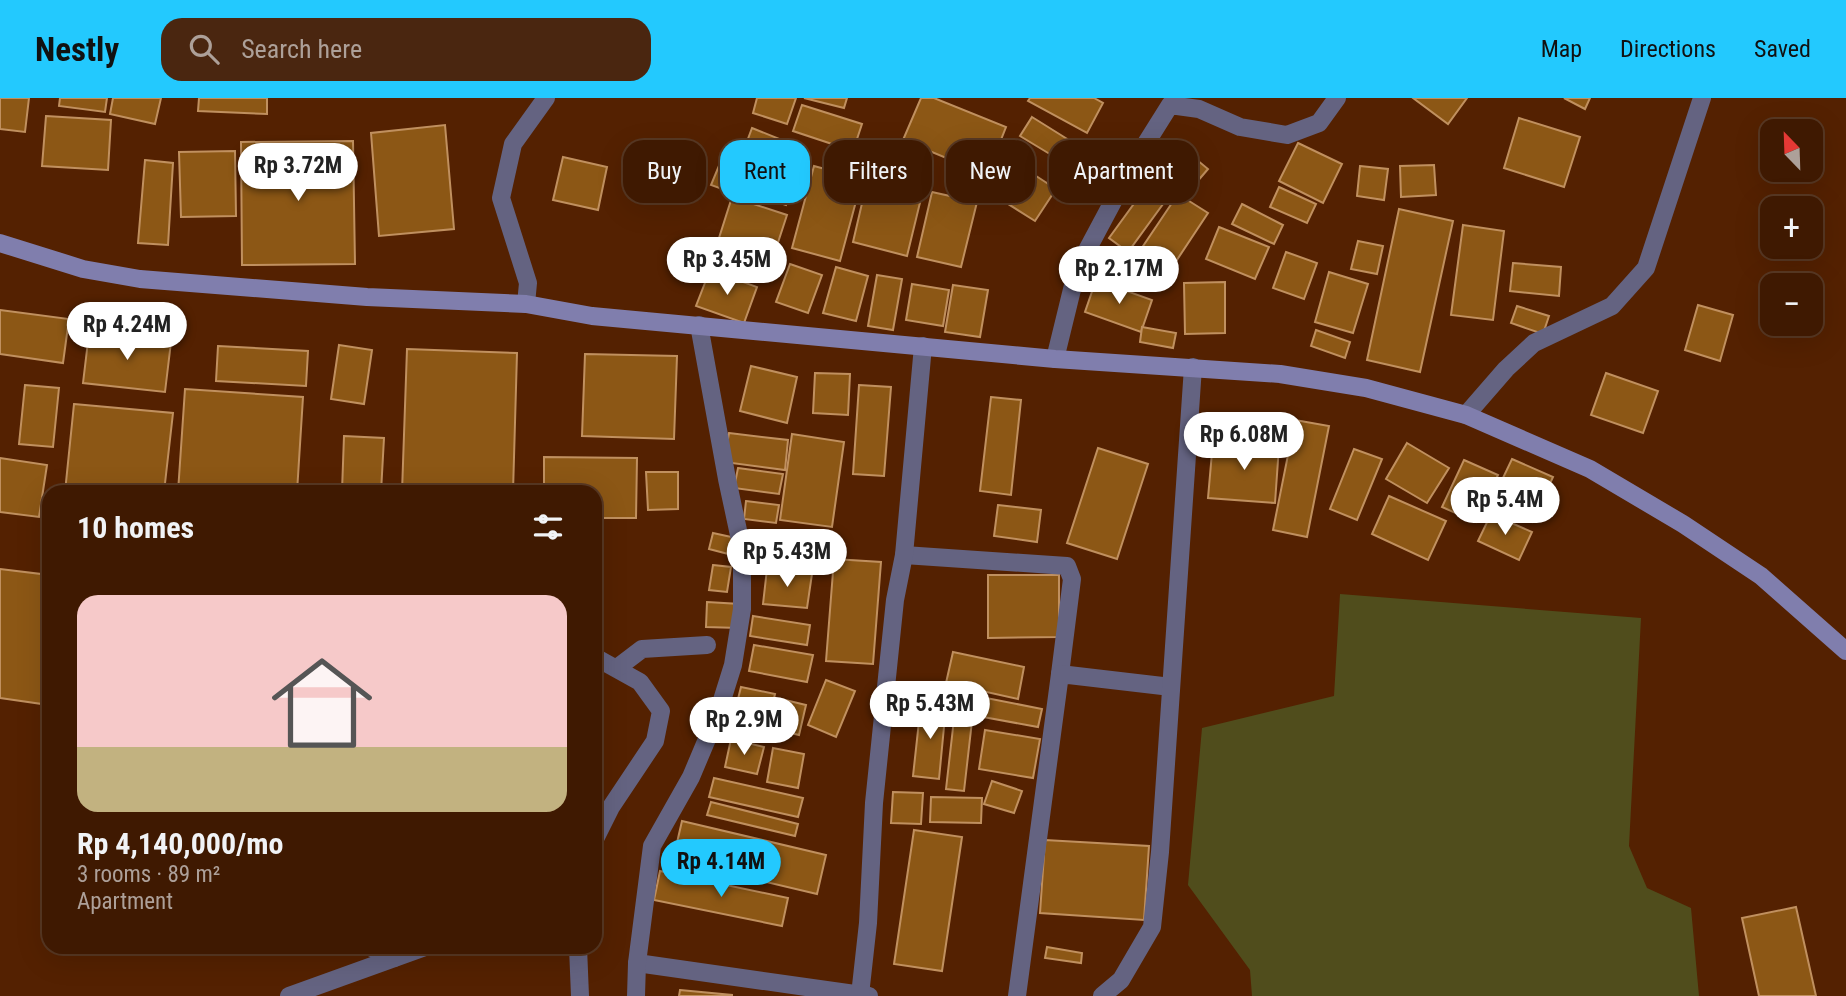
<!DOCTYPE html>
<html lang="en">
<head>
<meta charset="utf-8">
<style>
	:root { --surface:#3f1901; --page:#4a2610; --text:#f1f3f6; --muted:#ada099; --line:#583823; --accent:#23c9fe }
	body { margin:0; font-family:"Roboto Condensed",sans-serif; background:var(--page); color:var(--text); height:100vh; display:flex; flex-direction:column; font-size:26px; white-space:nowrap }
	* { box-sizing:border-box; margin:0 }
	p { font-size:23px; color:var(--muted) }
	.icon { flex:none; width:38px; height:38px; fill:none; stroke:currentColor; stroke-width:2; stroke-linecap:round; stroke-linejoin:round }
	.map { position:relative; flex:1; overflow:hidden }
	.panel { position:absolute; left:42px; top:387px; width:560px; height:469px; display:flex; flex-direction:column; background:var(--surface); border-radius:21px; box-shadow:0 7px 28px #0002,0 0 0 2px var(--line) }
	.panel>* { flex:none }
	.top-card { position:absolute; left:623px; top:42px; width:665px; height:63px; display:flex; gap:14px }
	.needle { width:46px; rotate:337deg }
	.tools { position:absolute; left:1760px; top:21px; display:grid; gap:14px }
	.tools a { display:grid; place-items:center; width:63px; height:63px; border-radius:14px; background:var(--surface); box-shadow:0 7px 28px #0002,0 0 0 2px var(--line); font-size:35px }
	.price { position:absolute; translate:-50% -60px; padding:0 16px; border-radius:24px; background:#fff; color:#222; font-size:23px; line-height:46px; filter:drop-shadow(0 2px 4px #0008) }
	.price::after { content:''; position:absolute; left:50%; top:42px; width:21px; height:16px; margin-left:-10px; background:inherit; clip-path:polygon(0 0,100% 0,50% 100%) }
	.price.current { background:var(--accent); color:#111 }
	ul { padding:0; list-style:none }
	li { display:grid; align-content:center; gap:14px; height:371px; padding:0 35px }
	li span { display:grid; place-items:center; height:217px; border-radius:21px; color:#555 }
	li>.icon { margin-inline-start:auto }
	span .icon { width:126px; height:126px; fill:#fffc; stroke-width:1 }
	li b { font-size:30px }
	h2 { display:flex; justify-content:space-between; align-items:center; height:84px; padding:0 35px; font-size:30px }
	.pill { padding:0 24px; border-radius:21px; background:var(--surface); box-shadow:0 7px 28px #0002,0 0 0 2px var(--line); font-size:24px; line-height:63px }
	.pill.current { background:var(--accent); color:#111 }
	header { display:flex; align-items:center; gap:42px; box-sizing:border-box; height:98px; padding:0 35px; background:var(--accent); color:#111 }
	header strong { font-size:33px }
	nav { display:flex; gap:38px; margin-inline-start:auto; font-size:24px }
	.search { width:490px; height:63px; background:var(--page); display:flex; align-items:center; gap:18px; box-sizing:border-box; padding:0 24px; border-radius:21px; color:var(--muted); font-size:26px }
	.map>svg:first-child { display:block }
</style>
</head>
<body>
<header>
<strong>Nestly</strong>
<div class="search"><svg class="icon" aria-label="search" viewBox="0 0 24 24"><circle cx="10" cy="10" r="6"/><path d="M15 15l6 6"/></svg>Search here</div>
<nav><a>Map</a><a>Directions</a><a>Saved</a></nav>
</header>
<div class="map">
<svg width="1846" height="898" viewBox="0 0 1846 898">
	<rect width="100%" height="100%" fill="#542101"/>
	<polygon fill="#504d1c" points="1340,496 1641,520 1629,748 1647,790 1691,810 1699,898 1252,898 1250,872 1188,787 1202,630 1334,598"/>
	<g fill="#8c5715" stroke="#c0905f" stroke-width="2">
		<polygon points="0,0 29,0 25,34 0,31"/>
		<polygon points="60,0 107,0 105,14 59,8"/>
		<polygon points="113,0 161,0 155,26 110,16"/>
		<polygon points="199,0 267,0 267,16 198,13"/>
		<polygon points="757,0 796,0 787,26 753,15"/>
		<polygon points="804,0 847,0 844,10"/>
		<polygon points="921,0 934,0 1006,29 987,77 903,42"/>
		<polygon points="1030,0 1094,0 1103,5 1087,35 1028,3"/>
		<polygon points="1413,0 1467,0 1448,26"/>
		<polygon points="1564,0 1590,0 1585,11"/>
		<polygon points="802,7 862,26 853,53 793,33"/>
		<polygon points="46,18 111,22 108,72 42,68"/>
		<polygon points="1032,19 1080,49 1068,67 1020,38"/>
		<polygon points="1519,20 1580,39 1564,89 1504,70"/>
		<polygon points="445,27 454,131 379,138 371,35"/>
		<polygon points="752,30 787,44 776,71 742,57"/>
		<polygon points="353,43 355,166 242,167 241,44"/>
		<polygon points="1174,43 1208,71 1190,92 1157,63"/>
		<polygon points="1298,45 1342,66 1323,105 1279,83"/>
		<polygon points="235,53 236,118 181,119 179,54"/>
		<polygon points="723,58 751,68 739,97 711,87"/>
		<polygon points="563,59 607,69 598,112 553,102"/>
		<polygon points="1007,59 1056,91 1035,123 986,92"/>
		<polygon points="145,62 173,65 168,147 138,145"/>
		<polygon points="1434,67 1436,97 1401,99 1400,68"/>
		<polygon points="755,68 795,81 786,107 746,94"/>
		<polygon points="814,68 862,81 840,163 792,150"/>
		<polygon points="1360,68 1388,71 1384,102 1357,98"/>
		<polygon points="870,71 925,84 907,158 853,144"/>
		<polygon points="1155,77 1174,91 1128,154 1109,140"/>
		<polygon points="1279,89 1316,106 1307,125 1270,109"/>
		<polygon points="932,94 977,104 961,169 917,159"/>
		<polygon points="1178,96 1208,115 1161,186 1131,166"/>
		<polygon points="732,99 787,117 767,178 712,162"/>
		<polygon points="1242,106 1283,127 1274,146 1232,126"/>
		<polygon points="1399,111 1453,123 1420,274 1367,262"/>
		<polygon points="1463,127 1504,133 1493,222 1451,217"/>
		<polygon points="1219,129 1269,149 1255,181 1206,161"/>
		<polygon points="1358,143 1383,148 1377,176 1351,171"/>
		<polygon points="1286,154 1317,165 1304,201 1273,190"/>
		<polygon points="1513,165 1561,169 1559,198 1510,193"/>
		<polygon points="790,166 822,177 808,215 776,204"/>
		<polygon points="836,169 868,178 856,223 823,215"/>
		<polygon points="710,172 757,189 744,225 696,208"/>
		<polygon points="1329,174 1368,186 1353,235 1315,224"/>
		<polygon points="877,177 902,181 893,232 868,228"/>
		<polygon points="1096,182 1152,202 1141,234 1085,214"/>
		<polygon points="1225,184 1225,235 1185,236 1184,185"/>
		<polygon points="912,186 949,192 943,228 906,222"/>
		<polygon points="953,187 988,192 980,239 945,234"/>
		<polygon points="1698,207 1733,217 1720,263 1685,252"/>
		<polygon points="1517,208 1549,218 1543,236 1511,225"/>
		<polygon points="0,212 69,221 63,265 0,256"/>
		<polygon points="1142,229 1176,235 1173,250 1140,244"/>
		<polygon points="1316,232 1350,244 1345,260 1311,248"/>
		<polygon points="89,235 171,244 165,294 83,285"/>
		<polygon points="339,247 372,252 364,306 331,301"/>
		<polygon points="218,248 308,253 306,288 216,283"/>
		<polygon points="407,251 517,255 513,394 402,394"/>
		<polygon points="585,256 677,258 674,341 582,338"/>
		<polygon points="751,268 797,279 787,325 740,313"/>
		<polygon points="815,275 850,276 848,317 813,315"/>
		<polygon points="1606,275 1658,293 1643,335 1591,317"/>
		<polygon points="25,287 59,290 53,349 19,346"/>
		<polygon points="859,287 891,289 884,378 853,376"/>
		<polygon points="185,291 303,299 297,394 178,394"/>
		<polygon points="991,299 1021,302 1011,397 980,393"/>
		<polygon points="74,306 173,315 164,394 65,394"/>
		<polygon points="1295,322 1329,328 1307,439 1273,432"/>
		<polygon points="729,335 788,342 785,372 724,364"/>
		<polygon points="792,336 844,344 832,429 780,422"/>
		<polygon points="344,338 384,340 381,394 342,393"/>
		<polygon points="1213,343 1279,348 1275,405 1208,400"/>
		<polygon points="1407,345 1449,370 1427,405 1386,381"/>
		<polygon points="1098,350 1148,366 1117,461 1067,445"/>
		<polygon points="1354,351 1382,361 1357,422 1330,411"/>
		<polygon points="544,359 637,360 636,420 595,420 595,394 544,394"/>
		<polygon points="0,360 47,367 39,419 0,414"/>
		<polygon points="1512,361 1553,379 1532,424 1491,405"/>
		<polygon points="1464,362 1498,377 1476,424 1442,409"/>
		<polygon points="738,370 783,376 779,396 734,390"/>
		<polygon points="646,374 678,374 678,411 648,412"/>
		<polygon points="1389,398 1446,423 1428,462 1372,436"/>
		<polygon points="746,403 779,407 776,425 744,421"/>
		<polygon points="998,407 1041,412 1037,444 994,438"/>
		<polygon points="1491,416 1532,434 1519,462 1478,443"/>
		<polygon points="713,435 736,440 732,457 709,451"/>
		<polygon points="758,438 822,448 819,465 755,454"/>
		<polygon points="834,461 881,464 873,566 826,563"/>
		<polygon points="713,467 731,469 727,494 709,492"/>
		<polygon points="0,471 49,477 49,607 0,600"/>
		<polygon points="767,471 812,476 807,510 763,506"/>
		<polygon points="988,477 1059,477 1059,539 988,540"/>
		<polygon points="707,504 740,506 739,530 706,529"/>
		<polygon points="753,518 810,527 807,547 750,538"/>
		<polygon points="754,547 813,557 807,584 749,573"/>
		<polygon points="953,554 1024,569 1018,601 946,585"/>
		<polygon points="826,582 855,593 836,639 808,627"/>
		<polygon points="741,589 775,596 767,630 733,621"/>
		<polygon points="976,598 1042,611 1038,629 972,617"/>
		<polygon points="781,601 806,607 799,637 774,631"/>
		<polygon points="921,605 946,608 939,681 913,678"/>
		<polygon points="954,621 972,623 964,693 946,691"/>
		<polygon points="985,632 1040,641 1033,680 979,671"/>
		<polygon points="731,641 764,649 757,676 725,669"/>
		<polygon points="773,650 804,656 798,690 767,684"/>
		<polygon points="714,680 803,700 798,719 709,699"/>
		<polygon points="992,683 1022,693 1014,715 984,706"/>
		<polygon points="893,694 923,695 921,726 891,725"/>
		<polygon points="931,699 982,700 981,725 930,724"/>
		<polygon points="711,704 798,726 795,738 707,717"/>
		<polygon points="682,723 826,757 817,796 673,762"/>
		<polygon points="914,732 962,739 942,873 894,866"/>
		<polygon points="1045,742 1149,748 1144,822 1040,815"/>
		<polygon points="660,773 788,800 782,828 654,802"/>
		<polygon points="1796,809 1816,898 1759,898 1742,820"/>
		<polygon points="1047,849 1082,855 1081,865 1045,860"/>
		<polygon points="680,892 732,897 732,898 679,898"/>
	</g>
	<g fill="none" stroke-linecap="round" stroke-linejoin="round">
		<polyline stroke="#646381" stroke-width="18" points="526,206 528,185 501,100 513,46 546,0"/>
		<g stroke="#646381" stroke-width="18">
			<polyline points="1055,261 1077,171 1133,66 1170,7 1199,11 1240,29 1287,37 1319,25 1337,0"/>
			<polyline points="1466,317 1506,271 1534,245 1612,208 1646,170 1702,0"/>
			<polyline points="904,457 1067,468 1072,481 1060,576"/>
			<polyline points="595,559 640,584 661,613 655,643 611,709 595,741"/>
			<polyline points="617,570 642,551 707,547"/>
			<polyline points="370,849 394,860"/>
			<polyline points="578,849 580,898"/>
			<polyline points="637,865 869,898"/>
			<polyline points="860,897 868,825 874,705 895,502 904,457 923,248"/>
			<polyline points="289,898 425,849"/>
			<polyline points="636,898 637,865 652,748 691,679 718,615 733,567 742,511 742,451 727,381 699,227"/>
			<polyline points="1017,898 1060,576 1171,589"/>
			<polyline points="1102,898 1121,882 1152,829 1160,754 1193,269"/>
		</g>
		<polyline stroke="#807ead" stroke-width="18" points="0,145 83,171 140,181 367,199 526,206 592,218 1055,261 1280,276 1366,290 1466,317 1590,371 1683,426 1761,478 1846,553"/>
	</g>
</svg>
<div class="tools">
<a><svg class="needle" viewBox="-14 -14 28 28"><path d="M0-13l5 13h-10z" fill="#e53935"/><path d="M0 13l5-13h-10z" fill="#ada099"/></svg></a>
<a>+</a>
<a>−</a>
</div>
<b class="price" style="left:298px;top:105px">Rp 3.72M</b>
<b class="price" style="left:727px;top:199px">Rp 3.45M</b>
<b class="price" style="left:1119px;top:208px">Rp 2.17M</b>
<b class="price" style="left:127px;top:264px">Rp 4.24M</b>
<b class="price" style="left:1244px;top:374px">Rp 6.08M</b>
<b class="price" style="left:1505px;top:439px">Rp 5.4M</b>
<b class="price" style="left:787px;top:491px">Rp 5.43M</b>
<b class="price" style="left:930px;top:643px">Rp 5.43M</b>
<b class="price" style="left:744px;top:659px">Rp 2.9M</b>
<b class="price current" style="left:721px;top:801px">Rp 4.14M</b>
<div class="top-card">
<a class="pill">Buy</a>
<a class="pill current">Rent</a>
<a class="pill">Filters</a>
<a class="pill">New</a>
<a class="pill">Apartment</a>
</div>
<section class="panel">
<h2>10 homes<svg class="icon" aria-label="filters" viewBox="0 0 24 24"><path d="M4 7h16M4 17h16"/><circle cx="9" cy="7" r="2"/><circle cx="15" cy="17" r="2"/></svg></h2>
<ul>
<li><span style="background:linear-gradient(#f6c9c9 70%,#c2b280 0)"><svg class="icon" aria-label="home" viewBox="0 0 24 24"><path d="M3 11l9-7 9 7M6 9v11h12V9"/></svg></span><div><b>Rp 4,140,000/mo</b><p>3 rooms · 89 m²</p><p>Apartment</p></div></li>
</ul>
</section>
</div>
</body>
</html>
